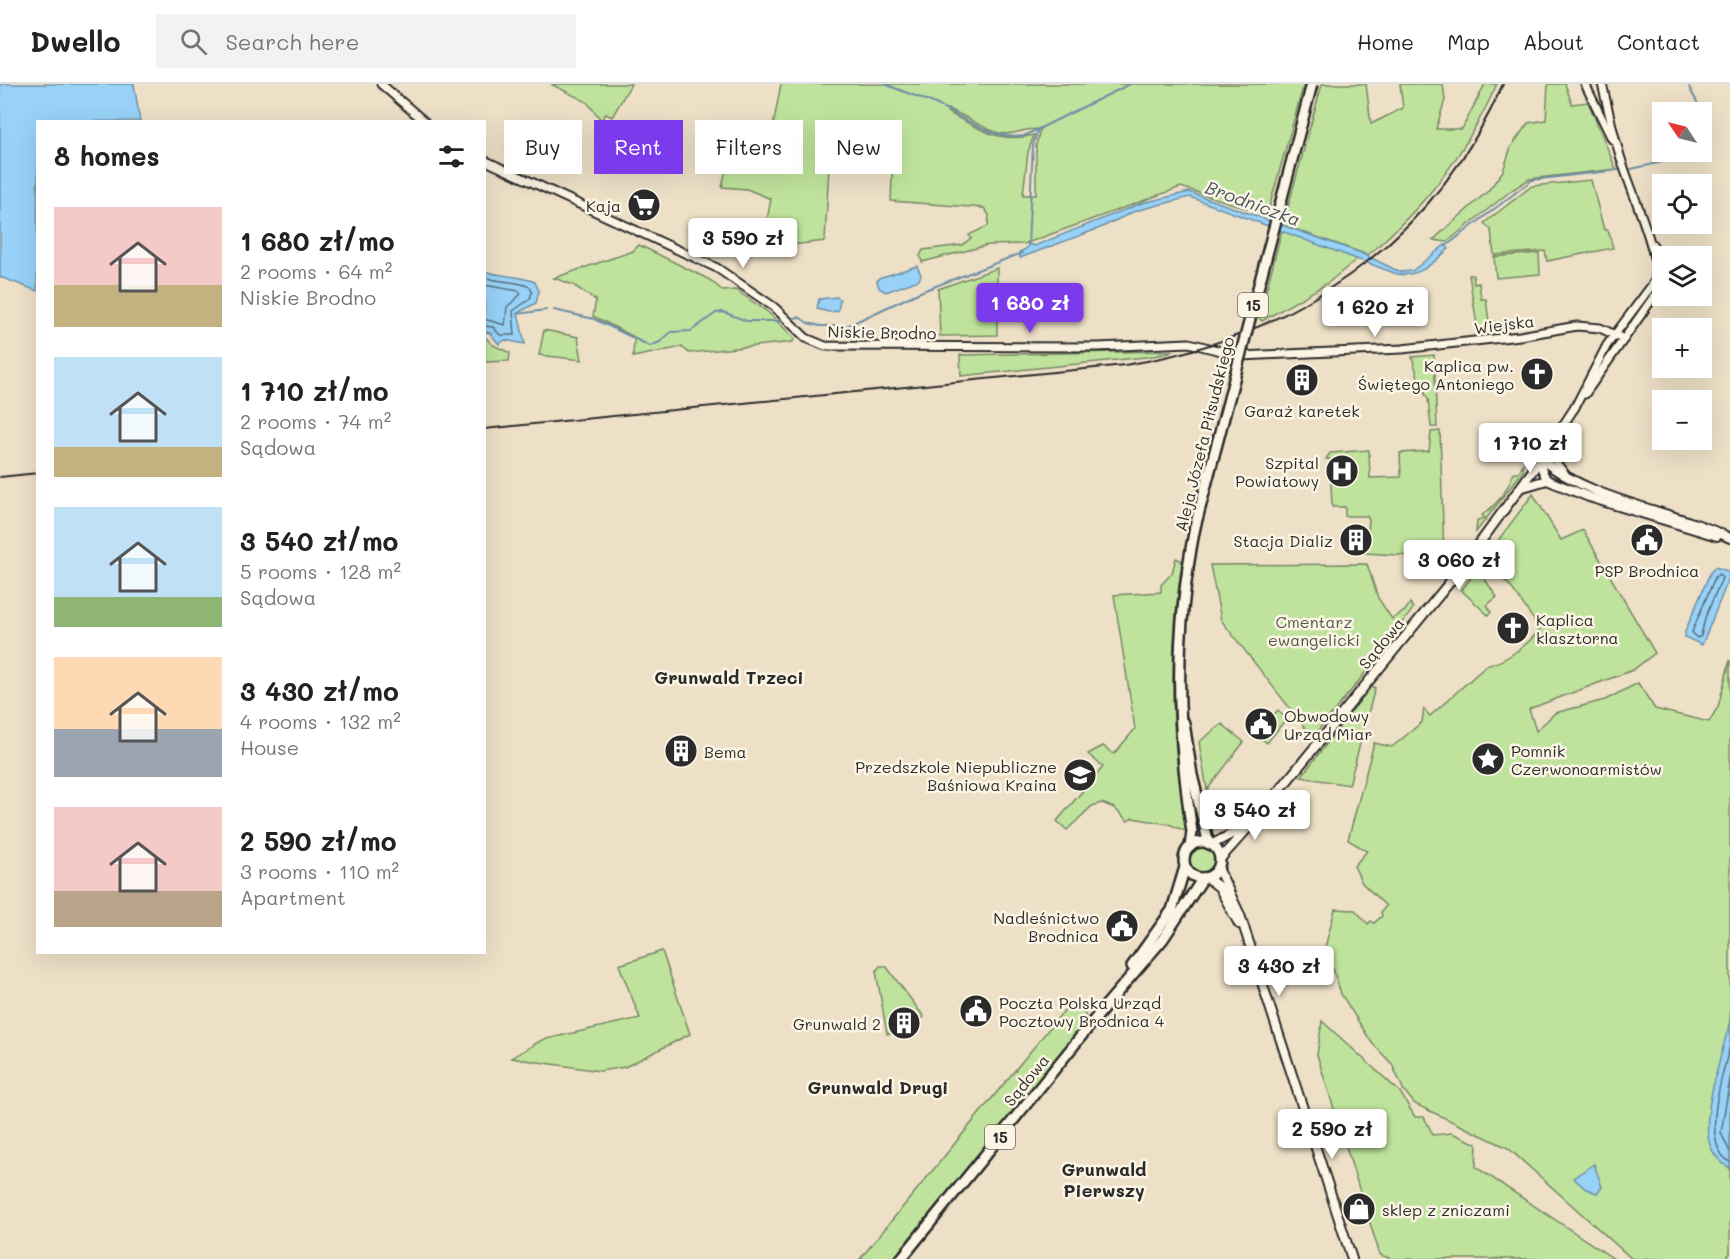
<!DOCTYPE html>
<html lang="en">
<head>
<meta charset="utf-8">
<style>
	:root { --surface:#fff; --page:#f2f2f2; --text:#222; --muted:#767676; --line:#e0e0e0; --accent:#7c3aed }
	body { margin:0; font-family:Mali,sans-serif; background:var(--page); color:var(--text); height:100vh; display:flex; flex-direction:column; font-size:22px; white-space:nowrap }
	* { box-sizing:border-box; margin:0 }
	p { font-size:20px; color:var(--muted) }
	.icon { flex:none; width:33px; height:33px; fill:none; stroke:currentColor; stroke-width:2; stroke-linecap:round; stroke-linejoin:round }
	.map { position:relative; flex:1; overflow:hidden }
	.sheet { position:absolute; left:36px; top:36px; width:450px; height:834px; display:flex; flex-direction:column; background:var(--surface); border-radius:0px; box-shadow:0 6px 24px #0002 }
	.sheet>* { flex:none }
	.guide { position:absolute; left:504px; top:36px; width:570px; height:54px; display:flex; gap:12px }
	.needle { width:39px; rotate:305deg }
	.fabs { position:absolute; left:1652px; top:18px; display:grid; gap:12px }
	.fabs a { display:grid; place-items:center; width:60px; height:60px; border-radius:0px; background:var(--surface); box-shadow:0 6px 24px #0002; font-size:30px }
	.price { position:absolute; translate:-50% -51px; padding:0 14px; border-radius:6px; background:#fff; color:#222; font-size:20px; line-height:39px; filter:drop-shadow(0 2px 3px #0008) }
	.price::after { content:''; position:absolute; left:50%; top:36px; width:18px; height:14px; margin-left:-9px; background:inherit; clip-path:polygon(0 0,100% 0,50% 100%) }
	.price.current { background:var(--accent); color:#fff }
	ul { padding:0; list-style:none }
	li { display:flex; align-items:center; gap:18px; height:150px; padding:0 18px }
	li span { display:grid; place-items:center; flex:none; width:168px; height:120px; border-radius:0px; color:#555 }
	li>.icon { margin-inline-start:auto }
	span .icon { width:72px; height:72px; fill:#fffc; stroke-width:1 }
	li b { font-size:26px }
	h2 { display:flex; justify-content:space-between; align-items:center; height:72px; padding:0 18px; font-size:26px }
	.tag { padding:0 21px; border-radius:0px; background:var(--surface); box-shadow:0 6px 24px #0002; font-size:21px; line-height:54px }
	.tag.current { background:var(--accent); color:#fff }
	header { display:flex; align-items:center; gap:36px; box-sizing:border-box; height:84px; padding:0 30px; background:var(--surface); border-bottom:2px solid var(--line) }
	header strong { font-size:28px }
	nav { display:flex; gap:33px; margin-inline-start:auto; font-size:21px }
	.search { width:420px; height:54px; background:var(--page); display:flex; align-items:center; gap:15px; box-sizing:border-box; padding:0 21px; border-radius:0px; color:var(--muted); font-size:22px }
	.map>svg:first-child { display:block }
</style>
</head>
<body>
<header>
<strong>Dwello</strong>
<div class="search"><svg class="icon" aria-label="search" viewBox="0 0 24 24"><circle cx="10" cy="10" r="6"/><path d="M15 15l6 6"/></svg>Search here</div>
<nav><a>Home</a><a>Map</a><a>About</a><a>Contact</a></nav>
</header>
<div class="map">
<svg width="1730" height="1175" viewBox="0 0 1730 1175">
	<rect width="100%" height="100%" fill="#eee0c7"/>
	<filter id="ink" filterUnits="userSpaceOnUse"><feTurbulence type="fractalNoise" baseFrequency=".0167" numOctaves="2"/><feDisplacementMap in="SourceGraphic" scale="12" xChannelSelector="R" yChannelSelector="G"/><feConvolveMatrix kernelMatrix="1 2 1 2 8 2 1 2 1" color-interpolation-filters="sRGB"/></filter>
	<g filter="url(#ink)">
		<g fill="#bfe39c" stroke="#758764" stroke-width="1.5" fill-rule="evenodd">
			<polygon points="551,0 631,0 612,33 606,30 601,36 587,18"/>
			<path d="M781,0H1304L1267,131L1181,103L1024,160L988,161L922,178L920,172L923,166L962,161L971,154L969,151L988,142L989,131L984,124L891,117L894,43L867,41L835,47L830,64L825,157L783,162L763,156L771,115L747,105L722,103L729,73L767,74ZM948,25C965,31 981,44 999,49C1013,53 1027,42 1040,46L1036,61V111H1023L1028,68L1034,51C997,60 979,44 947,28Z"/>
			<path d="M1322,0H1366L1371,40L1403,24L1400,0H1443L1445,16L1436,45H1462L1485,0H1497C1464,72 1428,119 1368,171L1283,141Z"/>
			<polygon points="1548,0 1565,0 1572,20 1588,18 1616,85 1529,95 1512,106 1447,158 1433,156 1488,107 1503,87 1511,63 1528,39 1546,36"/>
			<polygon points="1591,96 1604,146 1608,146 1613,164 1547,177 1545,167 1494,171 1491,146 1484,139 1532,102"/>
			<polygon points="1282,146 1357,175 1328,199 1262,237 1259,234"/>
			<polygon points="639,161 710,196 723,207 736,206 769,229 794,254 793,258 689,269 682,263 633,273 634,253 593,232 596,216 573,201 554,194 633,167"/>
			<polygon points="1539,169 1540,190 1496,194 1494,173"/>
			<polygon points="997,184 997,251 940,252 938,205"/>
			<polygon points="1469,191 1473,191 1474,200 1479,199 1481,215 1486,215 1489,238 1511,238 1511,243 1478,247"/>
			<polygon points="544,246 578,253 582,276 539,271"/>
			<polygon points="485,253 493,261 510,269 509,277 485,278"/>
			<polygon points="1171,267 1166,270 1146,273 961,292 960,271"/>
			<polygon points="1434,271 1437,343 1431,343 1428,315 1424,308 1429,305 1425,300 1421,303 1412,273"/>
			<polygon points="1440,347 1444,474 1366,469 1369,436 1367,432 1345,432 1345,423 1332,423 1330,375 1326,375 1330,369 1369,366 1370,394 1401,393 1400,369 1429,367 1431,348"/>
			<path d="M1523,379V387L1476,448L1477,436L1485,434L1482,431C1497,421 1508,405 1514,388H1519Z"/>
			<path d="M1533,410L1561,456L1583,446L1655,569L1633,586L1529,625L1536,647L1555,629L1605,616L1638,599L1655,625L1709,638L1718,623L1730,576V1169L1726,1175H1632L1508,1064L1415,1020L1404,1007L1392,980L1372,959L1341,910L1333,885L1325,881L1323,871L1335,825L1355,826L1368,840L1371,837L1374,839L1382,832L1381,828L1386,822L1362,799L1354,782L1367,767L1348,756L1374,659L1392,663L1422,638L1424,625L1430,632L1486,582C1506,577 1527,562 1540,545C1522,520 1510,495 1484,479L1490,472L1498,486L1507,482L1508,476L1499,455Z"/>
			<path d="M1176,474L1182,477C1169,566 1169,657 1188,745L1185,747L1169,740L1132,734L1128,737L1114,724L1102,719L1092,722L1067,746L1057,737L1103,683L1088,670L1103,662L1114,670L1135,645L1114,511L1161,508V501L1172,489Z"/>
			<path d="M1367,480L1378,514L1392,535L1405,527L1410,519L1413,524C1406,538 1394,544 1387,556C1368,589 1341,618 1316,649L1306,645L1221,536L1210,481Z"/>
			<polygon points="1478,485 1497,513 1487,521 1491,528 1488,531 1461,506"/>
			<polygon points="1371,602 1375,604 1349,701 1301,693"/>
			<polygon points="1278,626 1286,635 1267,659 1262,655 1260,646"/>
			<polygon points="1222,640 1244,658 1207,706 1199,658"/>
			<circle cx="1202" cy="777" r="13"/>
			<polygon points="662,867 690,950 625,983 600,987 511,974 542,956 640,934 619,881"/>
			<polygon points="880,882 886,882 924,933 907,947 887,950 876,887"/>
			<polygon points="1071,918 1084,928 1087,937 893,1175 860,1175"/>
			<polygon points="1322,937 1400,1008 1415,1033 1424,1033 1433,1051 1452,1049 1477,1060 1476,1083 1614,1175 1392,1175 1380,1171 1317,971"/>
		</g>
		<g fill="#98d2f8" stroke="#6c8fa6" stroke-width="1.5">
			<polygon points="0,0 134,0 140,37 38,38 37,207 0,193"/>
			<path d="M1189,108L1361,169L1400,188L1412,187L1445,161L1449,165C1432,179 1420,194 1397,190L1190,113L1135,127L1100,144L1020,174L1019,168L1026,165L1029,160L1034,162L1142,119Z"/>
			<polygon points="917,182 921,191 919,196 886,208 879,204 877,197 879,194"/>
			<path d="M484,187C501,193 519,191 535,198L539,207L536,219L518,229L525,260L505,256L499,260L490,249L485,248Z"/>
			<polygon points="837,213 840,215 838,227 829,228 817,225 819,215"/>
			<polygon points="1715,483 1728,487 1729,494 1702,561 1685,553 1685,548 1710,489"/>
			<path d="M1730,937V1084C1718,1078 1709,1065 1708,1051C1704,1024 1723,966 1730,937Z"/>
			<polygon points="1594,1080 1602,1103 1597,1109 1586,1105 1573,1094"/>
		</g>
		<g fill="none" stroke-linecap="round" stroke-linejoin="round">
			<g stroke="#576e7d" stroke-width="1.5">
				<path d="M484,193C499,199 516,196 530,203L532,208L530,215L513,227L515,251H500L493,243L484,242"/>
				<polyline points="484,201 519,207 521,210 507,223 505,241 484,235"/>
				<polygon points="1719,490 1722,494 1705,534 1701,552 1697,554 1692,548 1715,493"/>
				<path d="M1730,962C1723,989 1699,1061 1730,1078"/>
				<polyline points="1730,995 1721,1049 1730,1068"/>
			</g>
			<g stroke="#6c8fa6" stroke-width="2">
				<path d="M885,0C901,7 917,12 933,19C964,32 989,56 1024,52L1130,0"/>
				<polyline points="1689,3 1699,22"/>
				<polyline points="1631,85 1685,73 1701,74"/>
				<polyline points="1028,161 1033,61 1038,45"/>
				<polyline points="1446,162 1532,96 1618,86"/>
				<polyline points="554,226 594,235 650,262 660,258 671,248 691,247 716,229 723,228 747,237 781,237"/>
				<polyline points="517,230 546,226"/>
				<polyline points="795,234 799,233 808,239 820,242 847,242 920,208 1022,169"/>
			</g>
			<defs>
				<g id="tertiary">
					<polyline points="381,0 425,38"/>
					<polyline points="1585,0 1612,55"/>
					<polyline points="484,76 717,184 774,223 806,254 825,262 1098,263 1189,259 1241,272 1402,265 1520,252 1577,242 1600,244 1624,255"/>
					<polyline points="1652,160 1662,173"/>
					<polyline points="1585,310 1662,201"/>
					<path d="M1574,325L1607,261L1655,197C1662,173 1626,96 1619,68C1612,46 1608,23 1602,0"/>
					<polyline points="1552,360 1557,380 1565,390"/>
					<polyline points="1547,396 1542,386 1541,375 1575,323"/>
				</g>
				<g id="secondary">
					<polyline points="1523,403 1547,396 1589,413 1717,452"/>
					<polyline points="1211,761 1237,747 1255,731"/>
					<path d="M1220,775L1256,735L1463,482L1541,375C1596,420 1668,424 1730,454"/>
					<polyline points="1218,784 1240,831 1352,1175"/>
					<polyline points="1207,794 1219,803 1239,840"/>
				</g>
				<g id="primary">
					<polyline points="1184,639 1192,691 1209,760"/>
					<circle cx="1202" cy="776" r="18"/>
					<path d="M1190,763L1192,748C1176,640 1174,550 1195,443"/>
					<polyline points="1132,882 1172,826 1185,783"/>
					<polyline points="901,1175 1108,919 1163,855 1203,794"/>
				</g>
			</defs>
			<use href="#tertiary" stroke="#2b2b2b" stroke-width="11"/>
			<use href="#secondary" stroke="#2b2b2b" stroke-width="12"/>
			<use href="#primary" stroke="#2b2b2b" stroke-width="14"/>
			<use href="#tertiary" stroke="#fcf5e5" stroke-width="7"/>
			<use href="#secondary" stroke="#fcf5e5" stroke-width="8"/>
			<use href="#primary" stroke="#fcf5e5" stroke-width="9"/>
			<g stroke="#2b2b2b" stroke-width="2">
				<path d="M484,345L1125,281C1293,254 1433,159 1503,0"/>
				<polyline points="0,393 38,389"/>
			</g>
			<defs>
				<polyline id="primary-bridge" points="1195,443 1312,0"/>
			</defs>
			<use href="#primary-bridge" stroke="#2b2b2b" stroke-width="14" stroke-linecap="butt"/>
			<use href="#primary-bridge" stroke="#fcf5e5" stroke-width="9"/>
		</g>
	</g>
	<defs>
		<symbol id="supermarket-disc" viewBox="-11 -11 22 22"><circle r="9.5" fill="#2b2b2b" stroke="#fcf5e5"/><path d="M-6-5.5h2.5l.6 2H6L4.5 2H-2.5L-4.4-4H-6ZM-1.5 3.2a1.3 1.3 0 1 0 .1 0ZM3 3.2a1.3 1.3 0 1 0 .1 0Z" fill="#fff"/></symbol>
		<symbol id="church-disc" viewBox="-11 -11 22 22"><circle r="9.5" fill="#2b2b2b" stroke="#fcf5e5"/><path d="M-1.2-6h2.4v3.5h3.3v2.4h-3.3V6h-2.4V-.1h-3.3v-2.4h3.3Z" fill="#fff"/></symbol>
		<symbol id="building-disc" viewBox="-11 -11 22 22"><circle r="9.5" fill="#2b2b2b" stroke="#fcf5e5"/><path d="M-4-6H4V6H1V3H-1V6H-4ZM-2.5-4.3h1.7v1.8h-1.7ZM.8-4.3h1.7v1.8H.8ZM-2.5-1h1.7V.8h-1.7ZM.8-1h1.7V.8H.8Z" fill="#fff"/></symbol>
		<symbol id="hospital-disc" viewBox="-11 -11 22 22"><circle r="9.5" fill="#2b2b2b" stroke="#fcf5e5"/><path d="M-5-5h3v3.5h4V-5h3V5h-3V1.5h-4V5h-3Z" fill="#fff"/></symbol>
		<symbol id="civic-disc" viewBox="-11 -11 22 22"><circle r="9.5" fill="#2b2b2b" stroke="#fcf5e5"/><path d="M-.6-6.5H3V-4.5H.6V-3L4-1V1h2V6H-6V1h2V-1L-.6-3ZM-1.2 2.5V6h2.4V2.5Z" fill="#fff"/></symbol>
		<symbol id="sight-disc" viewBox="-11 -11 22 22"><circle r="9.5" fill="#2b2b2b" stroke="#fcf5e5"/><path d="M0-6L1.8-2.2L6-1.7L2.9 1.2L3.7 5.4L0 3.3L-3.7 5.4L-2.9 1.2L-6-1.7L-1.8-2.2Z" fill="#fff"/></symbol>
		<symbol id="school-disc" viewBox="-11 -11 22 22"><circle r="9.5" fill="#2b2b2b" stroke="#fcf5e5"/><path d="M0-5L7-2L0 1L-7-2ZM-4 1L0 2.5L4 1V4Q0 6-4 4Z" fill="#fff"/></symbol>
		<symbol id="shop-disc" viewBox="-11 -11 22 22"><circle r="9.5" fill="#2b2b2b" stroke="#fcf5e5"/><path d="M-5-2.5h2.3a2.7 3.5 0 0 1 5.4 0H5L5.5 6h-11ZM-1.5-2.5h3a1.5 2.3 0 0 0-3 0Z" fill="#fff"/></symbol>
	</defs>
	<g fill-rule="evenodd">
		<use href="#supermarket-disc" x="625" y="102" width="38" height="38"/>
		<use href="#church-disc" x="1518" y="271" width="38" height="38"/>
		<use href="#building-disc" x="1283" y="277" width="38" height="38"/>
		<use href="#hospital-disc" x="1323" y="368" width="38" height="38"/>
		<use href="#building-disc" x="1337" y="437" width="38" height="38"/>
		<use href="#civic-disc" x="1628" y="437" width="38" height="38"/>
		<use href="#church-disc" x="1494" y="525" width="38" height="38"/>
		<use href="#civic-disc" x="1242" y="621" width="38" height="38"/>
		<use href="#building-disc" x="662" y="648" width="38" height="38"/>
		<use href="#sight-disc" x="1469" y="656" width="38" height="38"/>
		<use href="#school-disc" x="1061" y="672" width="38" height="38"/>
		<use href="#civic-disc" x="1103" y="823" width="38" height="38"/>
		<use href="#civic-disc" x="957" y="908" width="38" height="38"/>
		<use href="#building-disc" x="885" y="920" width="38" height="38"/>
		<use href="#shop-disc" x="1340" y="1106" width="38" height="38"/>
	</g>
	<g text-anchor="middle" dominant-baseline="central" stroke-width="5" stroke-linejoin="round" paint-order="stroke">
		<g fill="#fcf5e5" stroke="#6a6863" stroke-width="1.5">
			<rect x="1238" y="209" width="30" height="24" rx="4.5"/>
			<rect x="985" y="1041" width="30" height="24" rx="4.5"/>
		</g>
		<g font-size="15" font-weight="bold" fill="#2b2b2b">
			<text x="1253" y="221">15</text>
			<text x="1000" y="1053">15</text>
		</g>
		<g font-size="16" fill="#2b2b2b" stroke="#fcf5e5" text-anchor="end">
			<text x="621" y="121">Kaja</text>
			<text x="1514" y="281">Kaplica pw.<tspan x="1514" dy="18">Świętego Antoniego</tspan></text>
			<text x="1302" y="326" text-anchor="middle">Garaż karetek</text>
			<text x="1319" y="378">Szpital<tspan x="1319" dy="18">Powiatowy</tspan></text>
			<text x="1333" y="456">Stacja Dializ</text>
			<text x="1647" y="486" text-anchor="middle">PSP Brodnica</text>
			<text x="1536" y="535" text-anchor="start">Kaplica<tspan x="1536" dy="18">klasztorna</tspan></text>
			<text x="1284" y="631" text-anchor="start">Obwodowy<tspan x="1284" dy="18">Urząd Miar</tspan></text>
			<text x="1511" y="666" text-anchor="start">Pomnik<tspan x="1511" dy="18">Czerwonoarmistów</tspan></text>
			<text x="704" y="667" text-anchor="start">Bema</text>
			<text x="1057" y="682">Przedszkole Niepubliczne<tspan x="1057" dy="18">Baśniowa Kraina</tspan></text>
			<text x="1099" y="833">Nadleśnictwo<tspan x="1099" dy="18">Brodnica</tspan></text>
			<text x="999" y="918" text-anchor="start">Poczta Polska Urząd<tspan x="999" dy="18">Pocztowy Brodnica 4</tspan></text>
			<text x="881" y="939">Grunwald 2</text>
			<text x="1382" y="1125" text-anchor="start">sklep z zniczami</text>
		</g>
		<g font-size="16" fill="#2b2b2b" stroke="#fcf5e5">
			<text transform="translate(1504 240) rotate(-7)">Wiejska</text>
			<text transform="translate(882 248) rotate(1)">Niskie Brodno</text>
			<text transform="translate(1204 350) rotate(-76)">Aleja Józefa Piłsudskiego</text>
			<text transform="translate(1381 559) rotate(-51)">Sądowa</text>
			<text transform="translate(1026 996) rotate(-51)">Sądowa</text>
		</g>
		<g font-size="16" fill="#505947" stroke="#fcf5e5">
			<text x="1314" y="537">Cmentarz<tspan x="1314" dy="18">ewangelicki</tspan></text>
		</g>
		<g font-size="18" font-style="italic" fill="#46555e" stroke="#fcf5e5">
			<text transform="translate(1253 119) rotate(20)">Brodniczka</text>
		</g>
		<g font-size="18" font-weight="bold" fill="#2b2b2b" stroke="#fcf5e5">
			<text x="729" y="593">Grunwald Trzeci</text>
			<text x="878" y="1003">Grunwald Drugi</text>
			<text x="1104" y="1085">Grunwald<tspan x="1104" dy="21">Pierwszy</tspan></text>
		</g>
	</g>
</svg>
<div class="fabs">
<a><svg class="needle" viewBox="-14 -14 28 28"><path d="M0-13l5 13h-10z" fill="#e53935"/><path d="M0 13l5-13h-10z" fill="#767676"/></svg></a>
<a><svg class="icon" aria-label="locate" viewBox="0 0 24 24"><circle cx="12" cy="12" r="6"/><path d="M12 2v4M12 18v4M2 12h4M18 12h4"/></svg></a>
<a><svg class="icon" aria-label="layers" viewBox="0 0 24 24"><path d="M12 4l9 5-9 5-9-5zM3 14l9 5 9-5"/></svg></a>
<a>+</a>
<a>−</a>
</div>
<b class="price" style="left:743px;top:185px">3 590 zł</b>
<b class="price current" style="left:1030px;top:250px">1 680 zł</b>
<b class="price" style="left:1375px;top:254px">1 620 zł</b>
<b class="price" style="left:1530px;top:390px">1 710 zł</b>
<b class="price" style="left:1459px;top:507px">3 060 zł</b>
<b class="price" style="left:1255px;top:757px">3 540 zł</b>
<b class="price" style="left:1279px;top:913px">3 430 zł</b>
<b class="price" style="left:1332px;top:1076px">2 590 zł</b>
<div class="guide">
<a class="tag">Buy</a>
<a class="tag current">Rent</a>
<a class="tag">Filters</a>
<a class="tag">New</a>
</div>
<section class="sheet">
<h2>8 homes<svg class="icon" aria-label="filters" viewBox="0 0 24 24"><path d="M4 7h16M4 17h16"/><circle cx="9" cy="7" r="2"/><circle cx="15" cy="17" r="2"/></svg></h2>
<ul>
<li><span style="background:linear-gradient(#f6c9c9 65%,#c2b280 0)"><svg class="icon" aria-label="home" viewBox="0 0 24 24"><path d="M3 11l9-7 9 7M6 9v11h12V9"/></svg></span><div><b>1 680 zł/mo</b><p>2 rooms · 64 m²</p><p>Niskie Brodno</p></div></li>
<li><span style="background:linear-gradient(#bfe0f5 75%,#c2b280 0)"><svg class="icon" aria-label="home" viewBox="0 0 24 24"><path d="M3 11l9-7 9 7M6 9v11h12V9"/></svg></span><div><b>1 710 zł/mo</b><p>2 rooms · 74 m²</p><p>Sądowa</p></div></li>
<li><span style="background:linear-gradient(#bfe0f5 75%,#8fb573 0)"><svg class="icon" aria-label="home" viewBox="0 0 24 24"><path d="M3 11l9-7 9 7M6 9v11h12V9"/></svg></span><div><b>3 540 zł/mo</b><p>5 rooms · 128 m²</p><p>Sądowa</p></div></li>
<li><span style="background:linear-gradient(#ffd9b3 60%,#9aa5b1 0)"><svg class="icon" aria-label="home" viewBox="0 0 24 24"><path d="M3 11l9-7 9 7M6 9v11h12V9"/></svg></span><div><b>3 430 zł/mo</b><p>4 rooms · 132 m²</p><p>House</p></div></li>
<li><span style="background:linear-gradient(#f6c9c9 70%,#b9a48a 0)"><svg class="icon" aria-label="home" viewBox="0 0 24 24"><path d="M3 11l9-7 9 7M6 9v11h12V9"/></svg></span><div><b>2 590 zł/mo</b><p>3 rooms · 110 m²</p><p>Apartment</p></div></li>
</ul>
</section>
</div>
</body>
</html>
